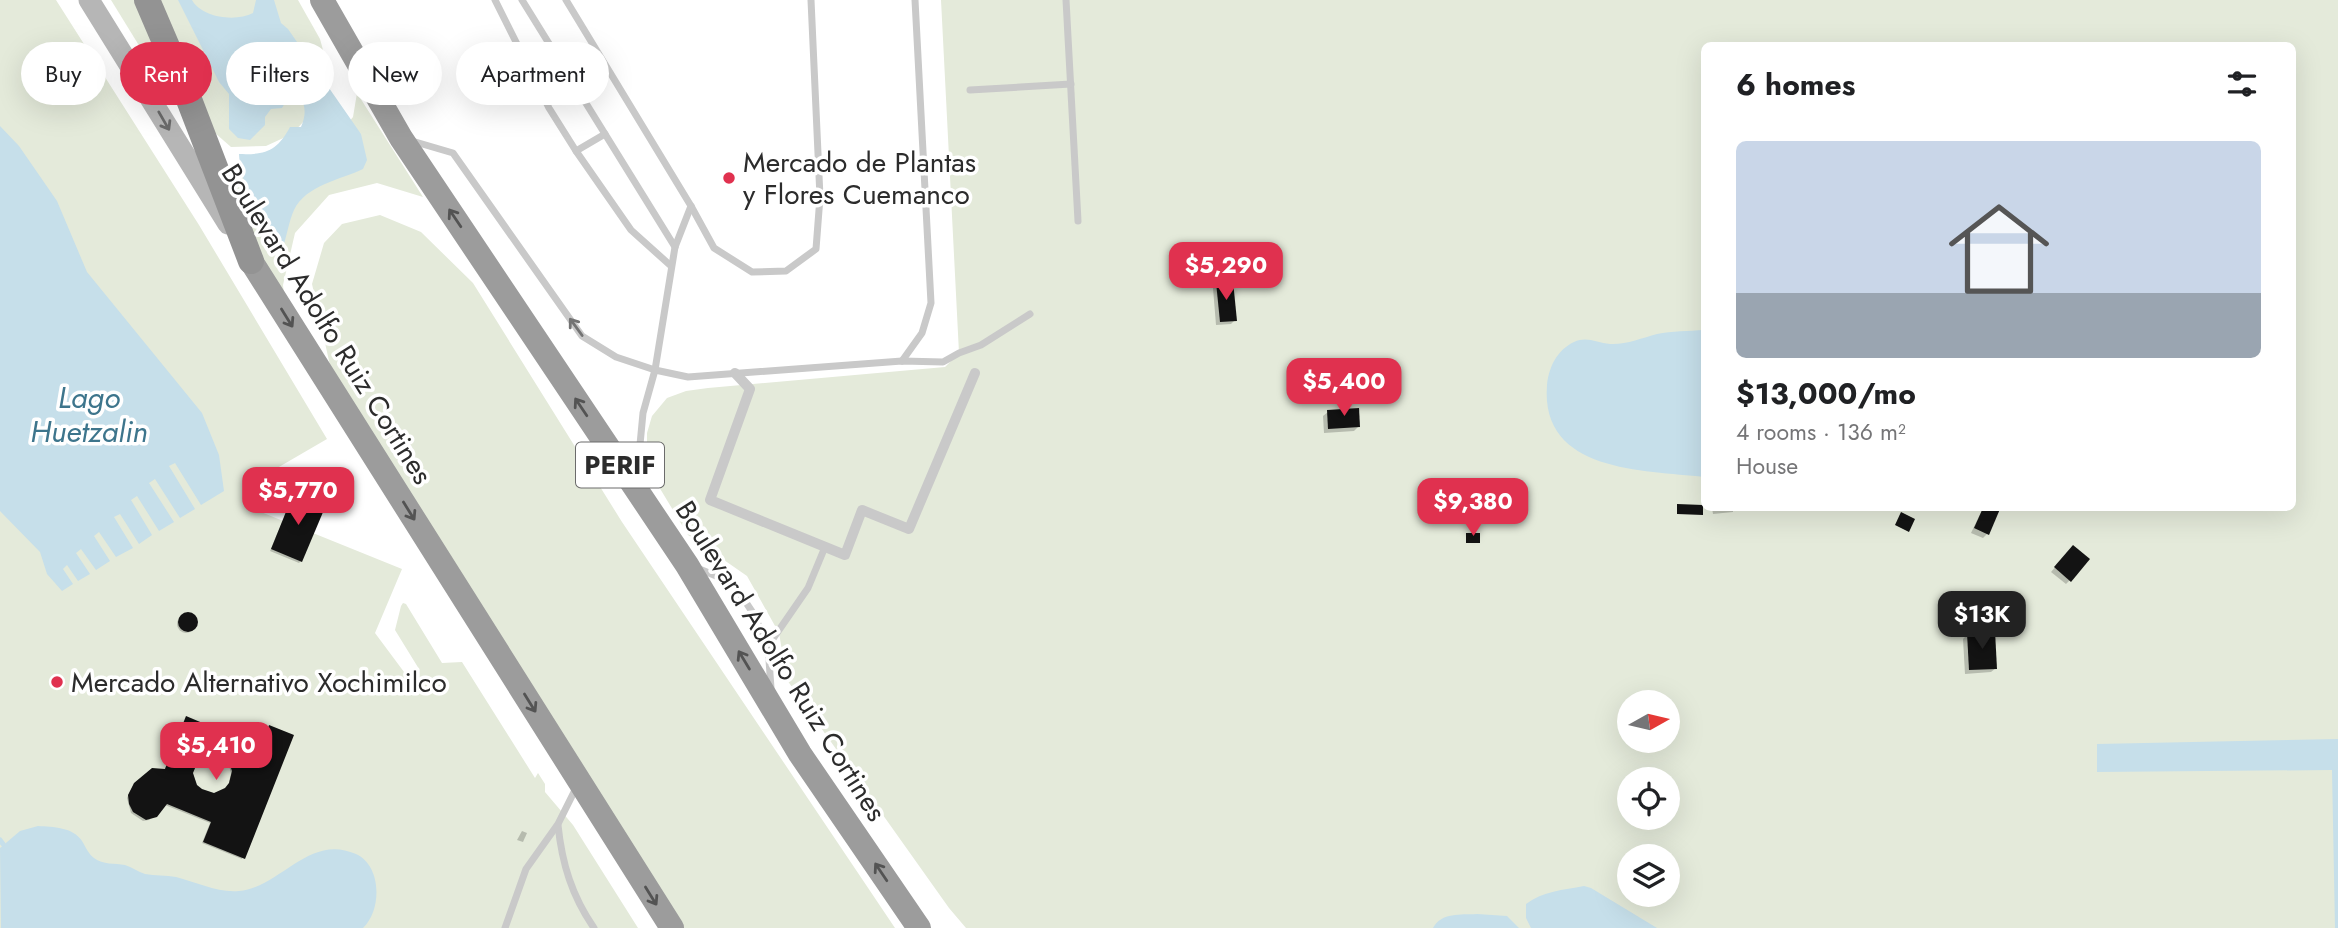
<!DOCTYPE html>
<html lang="en">
<head>
<meta charset="utf-8">
<style>
	:root { --surface:#fff; --page:#f6f6f6; --text:#202124; --muted:#757577; --line:#e0e0e0; --accent:#e0314f }
	body { margin:0; font-family:Jost,sans-serif; background:var(--page); color:var(--text); height:100vh; display:flex; flex-direction:column; font-size:26px; white-space:nowrap }
	* { box-sizing:border-box; margin:0 }
	p { font-size:23px; color:var(--muted) }
	.icon { flex:none; width:38px; height:38px; fill:none; stroke:currentColor; stroke-width:2; stroke-linecap:round; stroke-linejoin:round }
	.map { position:relative; flex:1; overflow:hidden }
	.side { position:absolute; left:1701px; top:42px; width:595px; height:469px; display:flex; flex-direction:column; background:var(--surface); border-radius:10px; box-shadow:0 7px 28px #0002 }
	.side>* { flex:none }
	.guide { position:absolute; left:21px; top:42px; width:665px; height:63px; display:flex; gap:14px }
	.needle { width:46px; rotate:82deg }
	.controls { position:absolute; left:1617px; top:690px; display:grid; gap:14px }
	.controls a { display:grid; place-items:center; width:63px; height:63px; border-radius:50%; background:var(--surface); box-shadow:0 7px 28px #0002; font-size:35px }
	.price { position:absolute; translate:-50% -60px; padding:0 16px; border-radius:14px; background:var(--accent); color:#fff; font-size:23px; line-height:46px; filter:drop-shadow(0 2px 4px #0008) }
	.price::after { content:''; position:absolute; left:50%; top:42px; width:21px; height:16px; margin-left:-10px; background:inherit; clip-path:polygon(0 0,100% 0,50% 100%) }
	.price.selected { background:#222; color:#fff }
	ul { padding:0; list-style:none }
	li { display:grid; align-content:center; gap:14px; height:371px; padding:0 35px }
	li+li { border-top:2px solid var(--line) }
	li span { display:grid; place-items:center; height:217px; border-radius:10px; color:#555 }
	li>.icon { margin-inline-start:auto }
	span .icon { width:126px; height:126px; fill:#fffc; stroke-width:1 }
	li b { font-size:30px }
	h2 { display:flex; justify-content:space-between; align-items:center; height:84px; padding:0 35px; font-size:30px }
	.chip { padding:0 24px; border-radius:32px; background:var(--surface); box-shadow:0 7px 28px #0002; font-size:24px; line-height:63px }
	.chip.selected { background:var(--accent); color:#fff }
	.map>svg:first-child { display:block }
</style>
</head>
<body>
<div class="map">
<svg width="2338" height="928" viewBox="0 0 2338 928">
	<rect width="100%" height="100%" fill="#fff"/>
	<g fill="#e4eada" fill-rule="evenodd">
		<polygon points="0,0 56,0 199,225 327,439 272,471 256,510 402,569 375,633 407,676 419,669 395,630 401,606 403,603 406,604 442,663 462,662 535,778 538,773 545,784 545,792 573,825 638,928 0,928"/>
		<polygon points="111,0 298,0 320,39 329,72 319,105 292,134 266,146 231,147 167,91"/>
		<path d="M941,0H2338V928H966L949,908L787,680L779,633L747,576L688,535L647,467V433L652,416L667,398L686,391L708,388L945,367L959,353ZM1704,46H2292V508H1704ZM1629,702H1668V740H1629ZM1629,779H1668V817H1629ZM1629,856H1668V894H1629Z"/>
		<polygon points="357,93 423,197 377,183 329,195 295,233 283,285 286,314 220,175 278,176 323,153 353,117"/>
		<polygon points="380,215 421,232 473,283 622,522 895,928 684,928 333,379 312,284 324,243 342,224"/>
	</g>
	<g fill="#c6dfea">
		<path d="M178,0H192C202,18 236,22 253,13L256,0H274L281,23L288,29L361,134L367,160L363,169C340,180 306,185 294,210C289,221 287,235 283,247L275,244C261,215 240,187 239,154C266,155 277,151 290,127H301C306,115 306,107 300,95L288,98L282,108L271,109L265,117V125L250,140L238,138L229,129V94L219,82Z"/>
		<polygon points="0,126 19,146 57,201 87,272 202,413 219,455 224,491 201,505 175,463 169,466 195,509 180,518 155,479 149,483 174,522 159,531 137,496 131,500 152,535 139,544 120,514 114,517 133,548 116,557 99,532 94,536 110,561 96,570 81,549 76,553 90,574 78,581 67,565 63,569 73,584 62,591 47,574 40,552 0,511"/>
		<path d="M1704,330V477C1644,470 1540,473 1547,385C1549,367 1557,350 1574,342C1587,336 1597,343 1610,344C1625,345 1642,338 1657,334C1672,331 1689,331 1704,330Z"/>
		<polygon points="2338,739 2338,928 2335,928 2332,770 2097,772 2097,744"/>
		<path d="M38,826C53,827 73,827 82,841C85,846 89,855 94,858C103,865 115,863 125,865C132,867 138,872 145,874C155,876 166,875 176,877C196,882 218,893 239,891C281,887 309,833 356,854C382,866 382,910 363,928H1L0,848L20,831Z"/>
		<path d="M1584,886L1591,888L1657,928H1531L1526,918V904C1543,891 1563,890 1584,886Z"/>
		<path d="M1477,914L1507,916L1519,928H1433C1442,912 1460,915 1477,914Z"/>
	</g>
	<g fill="#0003" fill-rule="evenodd">
		<polygon points="1217,284 1235,320 1231,324 1216,325 1213,288"/>
		<polygon points="1328,412 1358,427 1354,431 1324,433 1323,416"/>
		<polygon points="293,496 301,561 299,563 270,551"/>
		<polygon points="1712,508 1733,508 1733,512 1713,514"/>
		<polygon points="1983,508 1998,510 1987,534 1983,538 1971,533"/>
		<polygon points="2069,551 2070,580 2066,584 2051,572"/>
		<circle cx="186" cy="624" r="9"/>
		<polygon points="1967,635 1996,668 1991,672 1965,674 1963,639"/>
		<path d="M186,719L238,740L263,741L268,729L242,859L202,843L210,823L165,805L159,813L149,820L143,821L131,813L127,798L130,791L152,769L164,771ZM206,755L220,757L229,766L231,773L228,787L214,795L201,791L196,786L192,773L196,761Z"/>
		<polygon points="522,831 527,833 523,842 517,840"/>
	</g>
	<g fill="none" stroke-linecap="round" stroke-linejoin="round">
		<polyline stroke="#c6dfea" stroke-width="5" points="0,840 3,844"/>
	</g>
	<g fill="#131313" fill-rule="evenodd">
		<polygon points="1233,281 1237,321 1220,322 1216,282"/>
		<polygon points="1359,408 1360,427 1328,429 1327,410"/>
		<polygon points="294,492 326,505 302,562 271,549"/>
		<polygon points="1677,504 1703,505 1703,515 1677,514"/>
		<polygon points="1983,508 2000,509 1989,535 1974,528"/>
		<polygon points="1901,512 1915,519 1909,532 1895,525"/>
		<rect x="1466" y="533" width="14" height="10"/>
		<polygon points="2073,545 2090,559 2071,582 2054,567"/>
		<circle cx="188" cy="622" r="10"/>
		<polygon points="1995,631 1997,669 1969,670 1967,633"/>
		<path d="M186,716L238,738L241,730L264,740L269,725L294,735L245,859L203,842L211,822L167,804L157,817L146,820L133,812L129,804L128,795L134,783L152,768L165,769ZM209,754L221,756L230,765L232,771L229,783L225,788L214,793L202,789L197,785L193,773L198,761Z"/>
	</g>
	<g fill="none" stroke-linecap="round" stroke-linejoin="round">
		<g stroke="#c9c9c9" stroke-width="7">
			<polyline points="495,0 549,108 576,151 631,230 671,266"/>
			<polyline points="522,0 675,247"/>
			<polyline points="566,0 691,206 714,248 752,272 786,271 816,249 820,197 811,0"/>
			<polyline points="1066,0 1078,221"/>
			<polyline points="540,90 568,75"/>
			<polyline points="970,90 1071,84"/>
			<polyline points="412,141 453,153 582,336 616,357 655,370 688,377 902,361 943,362 959,353 981,345 1030,314"/>
			<polyline points="576,151 605,134"/>
			<polyline points="902,361 922,333 931,303 915,0"/>
			<polyline points="643,482 639,455 643,413 655,370 675,247 691,206"/>
			<polyline points="697,568 733,583 753,613 768,646 771,688"/>
			<polyline points="768,646 808,588 825,547"/>
			<path d="M558,825C562,864 572,896 594,928"/>
			<polyline points="505,928 526,869 558,824 577,786"/>
		</g>
		<polyline stroke="#c9c9c9" stroke-width="10" points="735,373 750,389 710,500 845,555 862,510 909,529 975,373"/>
		<polyline stroke="#b6b6b6" stroke-width="21" points="89,0 228,224"/>
		<g stroke="#9c9c9c" stroke-width="24">
			<polyline points="322,0 401,138 687,565 800,754 919,928"/>
			<polyline points="251,261 672,928"/>
		</g>
		<polyline stroke="#939393" stroke-width="26" points="147,0 183,84 251,261"/>
	</g>
	<defs><path id="oneway-shaft" d="M-6 0H5M1.5-3L5.5 0L1.5 3" fill="none" stroke-width="1.6" stroke-linecap="round" stroke-linejoin="round" transform="scale(1.75)"/></defs>
	<use stroke="#6a6a6a" href="#oneway-shaft" transform="translate(164 121) rotate(60)"/>
	<g stroke="#535353">
		<use href="#oneway-shaft" transform="translate(455 218) rotate(-124)"/>
		<use href="#oneway-shaft" transform="translate(287 318) rotate(58)"/>
		<use href="#oneway-shaft" transform="translate(581 407) rotate(-124)"/>
		<use href="#oneway-shaft" transform="translate(409 511) rotate(58)"/>
		<use href="#oneway-shaft" transform="translate(744 660) rotate(-121)"/>
		<use href="#oneway-shaft" transform="translate(530 703) rotate(58)"/>
		<use href="#oneway-shaft" transform="translate(881 872) rotate(-124)"/>
		<use href="#oneway-shaft" transform="translate(651 896) rotate(58)"/>
	</g>
	<use stroke="#737373" href="#oneway-shaft" transform="translate(576 327) rotate(-126)"/>
	<g fill="#e0314f" stroke="#fff" stroke-width="2.5">
		<circle cx="729" cy="178" r="7"/>
		<circle cx="57" cy="682" r="7"/>
	</g>
	<g text-anchor="middle" dominant-baseline="central" stroke-width="7" stroke-linejoin="round" paint-order="stroke">
		<rect fill="#fff" stroke="#6b6b6b" stroke-width="2" x="576" y="442.5" width="88" height="45" rx="5"/>
		<g font-size="26" font-weight="bold" fill="#2c2c2c">
			<text x="620" y="465">PERIF</text>
		</g>
		<g font-size="28" fill="#2c2c2c" stroke="#fff" text-anchor="start">
			<text x="743" y="162">Mercado de Plantas<tspan x="743" dy="32">y Flores Cuemanco</tspan></text>
			<text x="71" y="682">Mercado Alternativo Xochimilco</text>
		</g>
		<g font-size="28" fill="#2c2c2c" stroke="#fff">
			<text transform="translate(327 324) rotate(58)">Boulevard Adolfo Ruiz Cortines</text>
			<text transform="translate(781 661) rotate(58)">Boulevard Adolfo Ruiz Cortines</text>
		</g>
		<g font-size="30" font-style="italic" fill="#3d758c" stroke="#fff">
			<text x="89" y="397">Lago<tspan x="89" dy="34">Huetzalin</tspan></text>
		</g>
	</g>
</svg>
<div class="controls">
<a><svg class="needle" viewBox="-14 -14 28 28"><path d="M0-13l5 13h-10z" fill="#e53935"/><path d="M0 13l5-13h-10z" fill="#757577"/></svg></a>
<a><svg class="icon" aria-label="locate" viewBox="0 0 24 24"><circle cx="12" cy="12" r="6"/><path d="M12 2v4M12 18v4M2 12h4M18 12h4"/></svg></a>
<a><svg class="icon" aria-label="layers" viewBox="0 0 24 24"><path d="M12 4l9 5-9 5-9-5zM3 14l9 5 9-5"/></svg></a>
</div>
<b class="price" style="left:1226px;top:302px">$5,290</b>
<b class="price" style="left:1344px;top:418px">$5,400</b>
<b class="price" style="left:298px;top:527px">$5,770</b>
<b class="price" style="left:1473px;top:538px">$9,380</b>
<b class="price selected" style="left:1982px;top:651px">$13K</b>
<b class="price" style="left:216px;top:782px">$5,410</b>
<div class="guide">
<a class="chip">Buy</a>
<a class="chip selected">Rent</a>
<a class="chip">Filters</a>
<a class="chip">New</a>
<a class="chip">Apartment</a>
</div>
<section class="side">
<h2>6 homes<svg class="icon" aria-label="filters" viewBox="0 0 24 24"><path d="M4 7h16M4 17h16"/><circle cx="9" cy="7" r="2"/><circle cx="15" cy="17" r="2"/></svg></h2>
<ul>
<li><span style="background:linear-gradient(#c9d6e8 70%,#9aa5b1 0)"><svg class="icon" aria-label="home" viewBox="0 0 24 24"><path d="M3 11l9-7 9 7M6 9v11h12V9"/></svg></span><div><b>$13,000/mo</b><p>4 rooms · 136 m²</p><p>House</p></div></li>
</ul>
</section>
</div>
</body>
</html>
